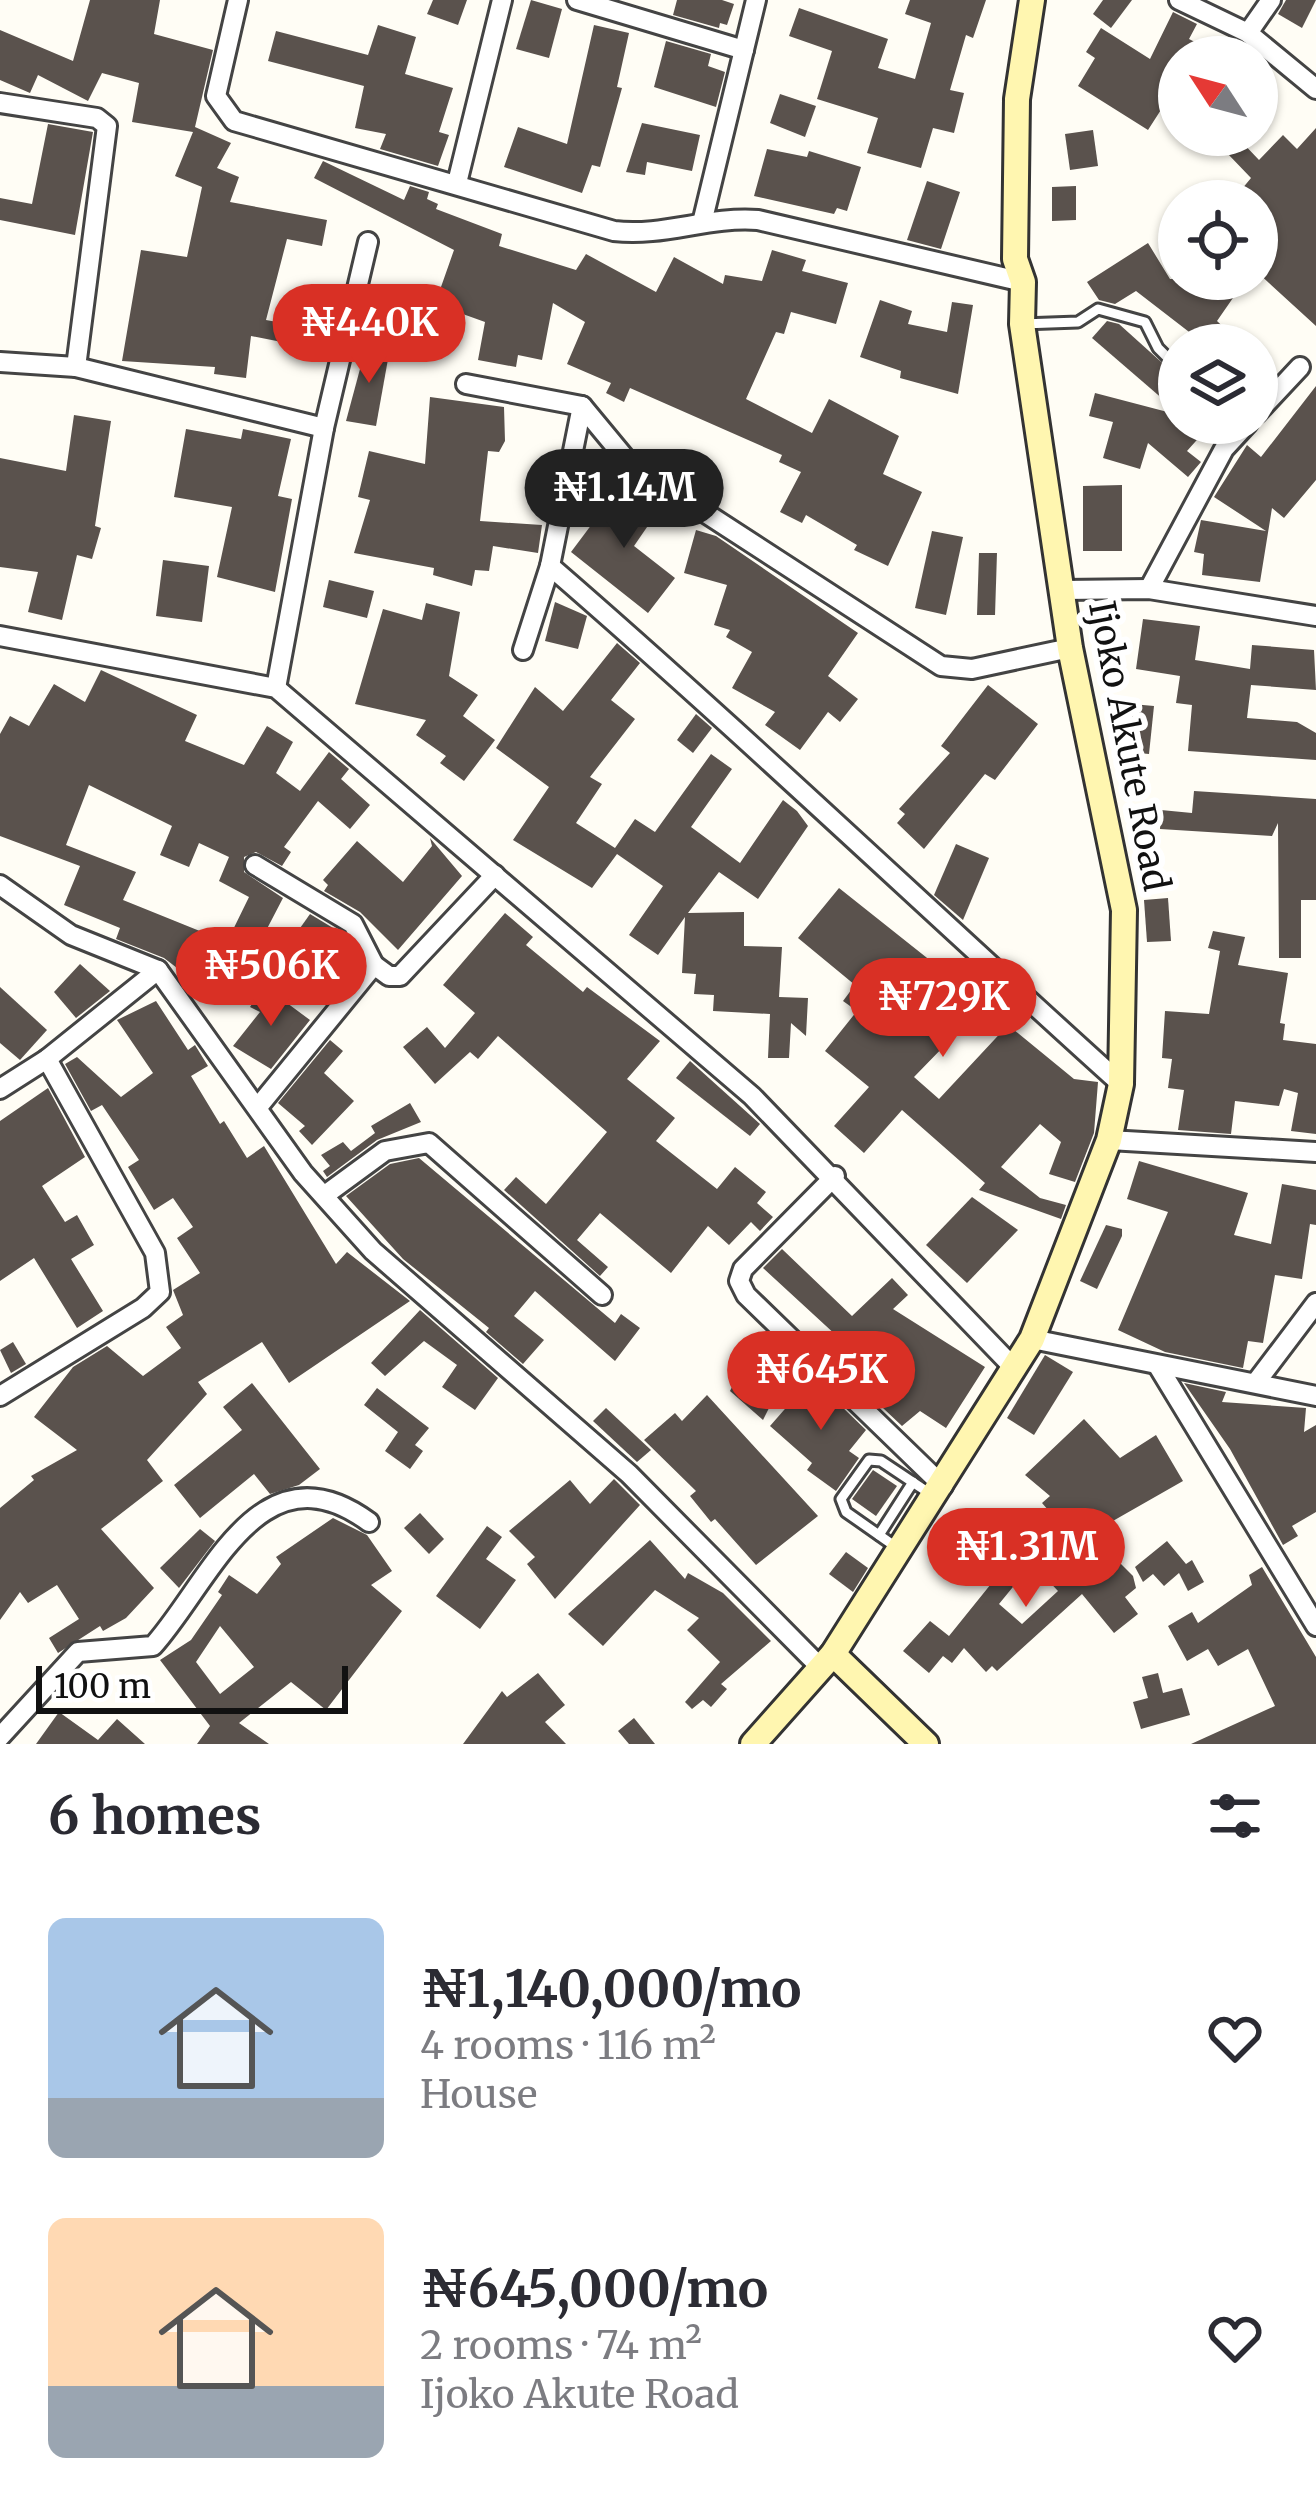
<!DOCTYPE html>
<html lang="en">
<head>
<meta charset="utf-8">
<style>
	:root { --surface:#fff; --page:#f7f7f7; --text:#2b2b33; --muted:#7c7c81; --accent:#d93025 }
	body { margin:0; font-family:Merriweather,serif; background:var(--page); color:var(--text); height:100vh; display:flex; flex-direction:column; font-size:45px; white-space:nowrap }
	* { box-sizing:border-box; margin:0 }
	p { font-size:39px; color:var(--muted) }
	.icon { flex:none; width:66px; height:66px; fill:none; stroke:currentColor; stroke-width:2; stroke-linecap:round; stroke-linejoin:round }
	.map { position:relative; height:1744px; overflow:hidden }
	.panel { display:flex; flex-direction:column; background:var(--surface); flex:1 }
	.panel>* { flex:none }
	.needle { width:78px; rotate:306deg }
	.tools { position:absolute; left:1158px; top:36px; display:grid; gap:24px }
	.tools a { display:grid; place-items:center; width:120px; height:120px; border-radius:50%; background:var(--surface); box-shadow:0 3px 9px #0004; font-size:60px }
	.scale { position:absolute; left:36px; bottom:30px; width:312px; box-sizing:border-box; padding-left:12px; border:6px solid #111; border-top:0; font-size:33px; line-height:42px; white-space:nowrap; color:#111; -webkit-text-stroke:9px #fff; paint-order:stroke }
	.price { position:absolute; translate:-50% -102px; padding:0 27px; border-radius:42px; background:var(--accent); color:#fff; font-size:39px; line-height:78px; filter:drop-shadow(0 3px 6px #0008) }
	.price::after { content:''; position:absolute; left:50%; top:72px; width:36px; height:27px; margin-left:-18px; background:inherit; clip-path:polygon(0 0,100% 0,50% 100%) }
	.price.on { background:#222; color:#fff }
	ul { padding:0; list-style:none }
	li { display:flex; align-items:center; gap:36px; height:300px; padding:0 48px }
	li span { display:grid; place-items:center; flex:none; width:336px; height:240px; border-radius:18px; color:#555 }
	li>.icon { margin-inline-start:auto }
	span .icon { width:144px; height:144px; fill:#fffc; stroke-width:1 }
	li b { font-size:51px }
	h2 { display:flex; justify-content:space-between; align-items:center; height:144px; padding:0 48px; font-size:51px }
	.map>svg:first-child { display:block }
</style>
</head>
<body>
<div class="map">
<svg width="1316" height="1744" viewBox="0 0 1316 1744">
	<rect width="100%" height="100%" fill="#fffdf5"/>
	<g fill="#5a524d" fill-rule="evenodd">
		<polygon points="90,0 160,0 154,34 213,50 195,127 231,143 217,168 239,177 230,202 327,220 322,246 287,239 266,320 315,329 312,348 251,336 246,378 214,374 215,367 122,361 141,250 187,257 202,187 175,176 193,132 132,122 139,83 102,73 88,101 38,75 30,93 0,80 0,30 73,61"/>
		<polygon points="433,0 467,0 458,25 427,14"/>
		<polygon points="531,0 562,9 549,58 516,49"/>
		<polygon points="677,0 722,0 734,4 727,25 720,23 719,28 673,15"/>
		<polygon points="910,0 986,0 973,38 966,35 950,90 964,93 954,133 933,128 921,168 867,153 878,118 817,99 832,51 789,36 799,8 888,39 878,68 915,79 931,23 905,14"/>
		<polygon points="1103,0 1132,0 1111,28 1093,14"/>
		<polygon points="1286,0 1316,0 1302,28 1278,14"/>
		<polygon points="1173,12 1197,24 1189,39 1224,57 1179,57 1179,109 1166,102 1148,130 1078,86 1095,58 1086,52 1101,28 1150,59"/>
		<polygon points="378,25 416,37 405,74 453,88 439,132 449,135 438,166 380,149 386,134 355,128 364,86 268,61 276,31 368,55"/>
		<polygon points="594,25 629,33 617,87 622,88 600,167 592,165 582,193 504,167 518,127 567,144"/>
		<polygon points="666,41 711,54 708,66 725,72 716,107 654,87"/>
		<polygon points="780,94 816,106 805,137 770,123"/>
		<polygon points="642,123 700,135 692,171 647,162 645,175 626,172"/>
		<polygon points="48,124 93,132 75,235 0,220 0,198 32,204"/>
		<polygon points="1316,128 1316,326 1257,272 1257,201 1232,201 1251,178 1227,153 1240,140 1259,160 1283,135 1297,149"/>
		<polygon points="1093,130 1098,166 1070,170 1065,134"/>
		<polygon points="767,149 807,157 809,151 861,167 847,211 837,208 834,214 754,196"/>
		<polygon points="323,161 404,200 410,186 429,192 427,199 438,204 436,209 502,234 499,246 576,270 586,254 656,292 674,257 723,284 725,275 762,281 772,250 806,260 802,271 848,283 836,324 791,312 784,334 776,332 746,399 812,433 829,399 899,436 883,474 922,492 888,566 854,550 857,545 806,515 802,523 780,512 801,472 779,462 782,455 630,388 624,402 606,393 611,383 567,364 585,322 553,303 542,360 518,355 516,367 478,360 485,322 435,304 454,250 314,178"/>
		<polygon points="927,181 960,192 941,249 907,240"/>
		<polygon points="1076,186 1076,220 1052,221 1052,187"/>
		<polygon points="1148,243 1170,279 1213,279 1235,295 1217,321 1242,345 1206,345 1136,291 1115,304 1099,300 1087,282"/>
		<polygon points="880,300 912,311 908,324 947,332 952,302 973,305 958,394 900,378 901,371 860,357"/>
		<polygon points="1107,321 1119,324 1179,378 1179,413 1092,338"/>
		<polygon points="367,343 390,348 376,426 346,421"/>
		<polygon points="1316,386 1316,480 1284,518 1272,508 1260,582 1202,575 1204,554 1194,552 1201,520 1266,531 1214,497 1247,445 1261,457"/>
		<polygon points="1095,393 1179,415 1179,423 1212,423 1187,451 1201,462 1188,477 1148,443 1140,469 1103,458 1113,422 1089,416"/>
		<polygon points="430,397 504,407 505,441 499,452 488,451 480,521 542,525 538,553 493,546 489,571 475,570 472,586 433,575 434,568 354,553 370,500 358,497 369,451 425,464"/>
		<polygon points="74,415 111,421 95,526 101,528 92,559 77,555 62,620 28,612 38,572 0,567 0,458 66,471"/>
		<polygon points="186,429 241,439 243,429 291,439 278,496 292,499 275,592 217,577 232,507 174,497"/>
		<polygon points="537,466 553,469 548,503 531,501"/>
		<polygon points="1122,485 1122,551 1083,551 1083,486"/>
		<polygon points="619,488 656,514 634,546 675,578 648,613 571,552"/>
		<polygon points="696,530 716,536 858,633 828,676 858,699 840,722 828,712 800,750 765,725 775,712 732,688 752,652 726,637 730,630 714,625 727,585 684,573"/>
		<polygon points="932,531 963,537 946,615 915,608"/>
		<polygon points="979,553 997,553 995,615 977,615"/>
		<polygon points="163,560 209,566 202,622 156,616"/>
		<polygon points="329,580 374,591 367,618 323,607"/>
		<polygon points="555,602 587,616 578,649 545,641"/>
		<polygon points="426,603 460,612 449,676 478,695 463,716 495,740 464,781 440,763 446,756 416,735 426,720 355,704 383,609 422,620"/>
		<polygon points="1143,619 1200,626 1195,660 1250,669 1252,645 1314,650 1316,690 1251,685 1247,718 1297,722 1316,733 1316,760 1188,751 1192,705 1176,703 1180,676 1136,669"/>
		<polygon points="617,643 640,663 611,700 635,719 590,777 602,784 576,823 615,848 635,819 655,832 711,754 732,769 691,827 740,863 783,800 797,811 808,826 758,899 719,872 688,913 744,912 744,946 782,947 779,997 808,998 806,1036 791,1023 789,1058 768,1058 770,1014 713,1011 714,995 694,994 696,974 682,973 685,917 658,955 629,935 663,886 617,854 592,888 513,840 549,787 496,748 535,687 563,711"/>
		<path d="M101,670L197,715L185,741L244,765L267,726L293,742L276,773L300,791L329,752L349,769L341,779L370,805L350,829L318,801L284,847L291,852L282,866L256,852L244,857V872L283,898L231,998L197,981L194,988L184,984L181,971L164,958L116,939L120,928L64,905L80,866L0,836V734L10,716L29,726L54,684L85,702ZM89,785L172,826L160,855L189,867L199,843L229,857L219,881L249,897L227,942L123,900L136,872L66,845Z"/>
		<polygon points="988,685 1038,724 995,780 985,774 924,849 897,823 905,814 899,809 950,753 941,746"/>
		<polygon points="1132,704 1154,706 1149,754 1127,752"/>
		<polygon points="696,714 712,728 693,753 677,740"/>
		<polygon points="1194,791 1316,799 1316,900 1301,900 1301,958 1279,958 1278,823 1272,836 1160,829 1161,810 1192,813"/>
		<polygon points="430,838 462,876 398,950 360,912 324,891 328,885 323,880 357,841 403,882 432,846"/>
		<polygon points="956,844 989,858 963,920 934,895"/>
		<polygon points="839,888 985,1004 914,1077 939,1099 1008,1025 1074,1079 1098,1082 1094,1133 1075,1182 1049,1174 1061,1142 1040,1124 1001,1167 1040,1198 1066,1205 1061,1219 979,1190 985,1183 902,1110 864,1153 834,1126 869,1087 825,1051 857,1011 843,1001 855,985 798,938"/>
		<polygon points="1168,898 1171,941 1147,942 1144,900"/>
		<polygon points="505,913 533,937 526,945 583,992 587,987 660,1041 627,1079 675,1118 656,1141 717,1189 735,1167 766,1192 757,1203 773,1217 760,1231 751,1222 729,1245 708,1226 671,1273 600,1213 577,1240 608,1267 600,1276 504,1190 516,1177 546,1204 607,1132 498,1036 478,1059 470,1052 435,1084 403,1047 427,1027 445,1048 475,1013 443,985"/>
		<polygon points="310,914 343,934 348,945 340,958 298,931"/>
		<polygon points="1213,931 1245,937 1238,965 1288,973 1280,1023 1285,1024 1283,1040 1316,1044 1316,1134 1291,1131 1298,1093 1284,1089 1279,1106 1235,1101 1231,1134 1178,1130 1184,1090 1168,1088 1172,1059 1162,1058 1165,1011 1209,1014 1220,951 1208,948"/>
		<polygon points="345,955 357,965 331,996 320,986"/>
		<polygon points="80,964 110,991 76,1018 54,992"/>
		<polygon points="264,986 310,1020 271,1069 233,1046 260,1012 250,1007"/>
		<polygon points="0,987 47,1030 20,1060 0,1043"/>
		<polygon points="156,1001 188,1050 195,1045 208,1066 191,1076 220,1124 224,1121 247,1158 264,1146 336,1264 347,1252 410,1301 289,1383 262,1342 198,1382 207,1394 147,1460 163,1481 101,1529 154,1588 126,1618 103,1631 100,1626 58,1653 49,1638 79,1619 57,1585 28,1603 20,1592 0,1620 0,1508 34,1480 31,1476 77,1450 34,1417 73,1367 107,1346 143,1376 181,1348 166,1327 183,1315 173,1290 200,1273 177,1238 193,1227 173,1198 154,1210 128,1167 139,1160 102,1105 91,1111 65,1064 77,1057 121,1097 153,1073 117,1020"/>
		<polygon points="330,1040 343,1051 324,1073 354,1101 312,1145 299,1131 305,1126 278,1103"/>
		<polygon points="690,1061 760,1124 750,1136 676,1078"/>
		<polygon points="48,1088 85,1157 42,1186 65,1222 77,1215 94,1245 71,1259 103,1311 77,1328 34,1258 0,1281 0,1121"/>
		<polygon points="410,1103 421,1122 377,1140 327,1177 323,1171 330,1166 321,1155 343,1142 351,1151 375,1133 371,1126"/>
		<polygon points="419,1158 615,1323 621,1314 640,1328 615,1361 535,1291 514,1316 544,1340 523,1364 486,1332 489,1328 403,1259 346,1196 390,1164"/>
		<polygon points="1139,1161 1248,1193 1234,1235 1271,1244 1282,1184 1316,1190 1316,1225 1310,1224 1302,1279 1275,1275 1263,1343 1248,1341 1243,1368 1165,1352 1118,1330 1168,1212 1127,1199"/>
		<polygon points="972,1197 1018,1230 967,1283 926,1245"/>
		<polygon points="1106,1225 1122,1229 1122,1236 1097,1289 1080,1281"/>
		<polygon points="782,1249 852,1316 892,1278 908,1295 893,1309 985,1367 946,1428 920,1411 902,1426 847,1374 863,1360 763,1268"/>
		<polygon points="420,1310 498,1378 475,1410 442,1387 457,1365 424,1341 385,1376 371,1363"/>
		<polygon points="756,1338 793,1360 763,1420 730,1391"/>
		<polygon points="13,1342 26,1364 11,1373 0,1350"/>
		<polygon points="1045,1355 1073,1372 1034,1435 1007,1418"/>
		<polygon points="812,1378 866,1430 849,1451 859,1458 836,1491 807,1470 812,1463 770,1426"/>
		<polygon points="252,1383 320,1469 299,1485 270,1494 254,1474 200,1518 174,1485 242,1430 223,1407"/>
		<polygon points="1184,1383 1226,1392 1222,1402 1306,1408 1304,1432 1316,1425 1316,1512 1292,1526 1298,1536 1283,1545 1230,1449"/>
		<polygon points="377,1388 429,1428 415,1445 423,1451 410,1469 385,1451 398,1432 364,1405"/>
		<polygon points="707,1395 818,1516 756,1565 715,1519 711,1522 690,1496 696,1491 644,1440 675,1413 682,1421"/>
		<polygon points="606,1408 651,1450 637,1462 593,1421"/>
		<polygon points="1084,1419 1120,1458 1156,1435 1183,1481 1076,1542 1042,1503 1050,1496 1025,1475"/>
		<polygon points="873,1470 897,1486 876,1516 852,1499"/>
		<polygon points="614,1479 640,1505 555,1599 527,1564 535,1557 509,1531 570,1480 590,1504"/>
		<polygon points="420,1513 444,1539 429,1554 404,1528"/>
		<path d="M333,1518L367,1535L392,1571L371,1585L402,1611L326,1710L291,1682L239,1723L269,1744H197L210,1726L160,1660L191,1640L222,1595L218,1592L229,1575L257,1594L281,1564L276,1557ZM220,1626L254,1667L220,1694L196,1662Z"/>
		<polygon points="487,1526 502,1537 486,1559 516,1580 480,1629 436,1596"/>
		<polygon points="200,1529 215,1541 179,1588 160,1568"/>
		<polygon points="650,1540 685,1579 688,1573 723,1593 771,1641 721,1684 727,1689 711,1707 703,1700 692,1709 685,1702 720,1662 687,1630 699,1618 655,1590 603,1646 568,1614"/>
		<polygon points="1080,1541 1104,1573 1117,1560 1133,1576 1136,1588 1125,1597 1138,1614 1114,1633 1082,1594 997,1671 992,1666 986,1672 964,1648 952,1663 943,1656 929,1673 903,1651 930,1621 949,1636 999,1574 980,1559 992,1544 1026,1571 999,1604 1022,1624 1058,1591 1043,1575"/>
		<polygon points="1167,1541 1186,1564 1192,1560 1204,1582 1188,1591 1179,1573 1164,1586 1153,1574 1143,1582 1135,1567"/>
		<polygon points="846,1552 868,1568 853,1592 829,1574"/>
		<polygon points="1262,1567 1316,1657 1316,1744 1191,1744 1275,1706 1248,1649 1218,1666 1208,1649 1187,1661 1168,1626 1192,1612 1198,1623 1252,1585 1249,1575"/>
		<polygon points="538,1673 565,1705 545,1722 566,1744 463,1744 502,1691 507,1697"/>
		<polygon points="1158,1673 1163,1693 1182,1688 1190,1715 1141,1729 1133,1702 1148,1698 1142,1677"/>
		<polygon points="59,1712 98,1740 117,1719 145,1744 36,1744"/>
		<polygon points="634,1718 655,1744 629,1744 618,1731"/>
	</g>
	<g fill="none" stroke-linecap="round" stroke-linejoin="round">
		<defs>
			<g id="lane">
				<polyline points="1022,324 1078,322 1098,309 1145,322 1158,348 1179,369"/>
				<polyline points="879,1535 913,1482"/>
				<polyline points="896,1547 846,1512 841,1499 869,1460 881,1461 929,1493"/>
			</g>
			<g id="street">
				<path d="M238,0L216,96L234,121L614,231C664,237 708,216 758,220L1023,282"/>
				<polyline points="577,0 744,50"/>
				<polyline points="1179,0 1248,33 1316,89"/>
				<polyline points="1248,33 1271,0"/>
				<polyline points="0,103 97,118 107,126 76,367"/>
				<polyline points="457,183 502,0"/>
				<polyline points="702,223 756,0"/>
				<polyline points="0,362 76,367 324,428"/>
				<polyline points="466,384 582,406 630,464 941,666 972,669 1070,648"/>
				<polyline points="1257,413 1300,367"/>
				<path d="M550,566C744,734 930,912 1121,1084"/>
				<polyline points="1149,589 1224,449 1248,423"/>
				<polyline points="1063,590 1149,589 1316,616"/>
				<polyline points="0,636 276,688 752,1096 1013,1367"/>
				<polyline points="523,650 550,566 582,406"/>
				<polyline points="276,688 324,428 368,242"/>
				<polyline points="255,865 353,924 374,965"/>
				<polyline points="0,885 71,935 158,970 303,1173 373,1251 629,1474 820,1667"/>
				<polyline points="0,1089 47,1059 158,970"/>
				<polyline points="258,1107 374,965 389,976 400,976 495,875"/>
				<polyline points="1109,1140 1316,1152"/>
				<polyline points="835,1176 743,1269 739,1281 746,1295 943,1486"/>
				<polyline points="325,1195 385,1151 429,1143 602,1295"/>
				<polyline points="1032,1339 1316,1396"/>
				<polyline points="1158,1366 1316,1626"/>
				<polyline points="1257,1381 1316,1303"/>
				<polyline points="0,1396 143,1308 160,1292 155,1253 47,1059"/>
				<path d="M0,1737L78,1652L153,1646C210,1583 260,1442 369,1522"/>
			</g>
			<g id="secondary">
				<polyline points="833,1654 926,1744"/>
				<polyline points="753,1744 833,1654 1032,1339 1109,1140 1121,1084 1124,910 1070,648 1022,324 1023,282 1015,259 1017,99 1032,0"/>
			</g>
		</defs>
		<use href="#lane" stroke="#444" stroke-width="15"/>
		<use href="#street" stroke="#444" stroke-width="24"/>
		<use href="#secondary" stroke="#333" stroke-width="30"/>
		<use href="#lane" stroke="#fff" stroke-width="9"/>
		<use href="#street" stroke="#fff" stroke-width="18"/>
		<use href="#secondary" stroke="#fff6b0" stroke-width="24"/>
	</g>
	<g text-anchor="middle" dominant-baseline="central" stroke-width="12" stroke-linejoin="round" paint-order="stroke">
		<g font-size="36" fill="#111" stroke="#fff">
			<text transform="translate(1129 746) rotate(79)">Ijoko Akute Road</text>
		</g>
	</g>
</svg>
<div class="tools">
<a><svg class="needle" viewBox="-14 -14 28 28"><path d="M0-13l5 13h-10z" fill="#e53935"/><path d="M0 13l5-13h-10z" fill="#7c7c81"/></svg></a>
<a><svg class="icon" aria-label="locate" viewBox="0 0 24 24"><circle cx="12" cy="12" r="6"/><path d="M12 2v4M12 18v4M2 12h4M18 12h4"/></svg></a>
<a><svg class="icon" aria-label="layers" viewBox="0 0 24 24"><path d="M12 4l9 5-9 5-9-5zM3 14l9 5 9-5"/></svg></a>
</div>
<div class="scale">100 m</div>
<b class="price" style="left:369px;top:386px">₦440K</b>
<b class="price on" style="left:624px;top:551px">₦1.14M</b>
<b class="price" style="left:271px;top:1029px">₦506K</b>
<b class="price" style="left:943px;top:1060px">₦729K</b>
<b class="price" style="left:821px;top:1433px">₦645K</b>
<b class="price" style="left:1026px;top:1610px">₦1.31M</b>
</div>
<section class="panel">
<h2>6 homes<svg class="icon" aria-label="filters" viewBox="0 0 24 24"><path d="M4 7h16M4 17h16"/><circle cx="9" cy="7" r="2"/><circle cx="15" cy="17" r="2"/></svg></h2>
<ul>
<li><span style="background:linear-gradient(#a9c7e8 75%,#9aa5b1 0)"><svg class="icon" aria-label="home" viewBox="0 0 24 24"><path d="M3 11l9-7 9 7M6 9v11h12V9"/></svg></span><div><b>₦1,140,000/mo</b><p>4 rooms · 116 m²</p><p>House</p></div><svg class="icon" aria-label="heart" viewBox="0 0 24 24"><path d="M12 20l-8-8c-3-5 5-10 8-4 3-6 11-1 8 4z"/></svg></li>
<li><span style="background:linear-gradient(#ffd9b3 70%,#9aa5b1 0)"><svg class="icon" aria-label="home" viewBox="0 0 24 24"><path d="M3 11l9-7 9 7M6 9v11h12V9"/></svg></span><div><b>₦645,000/mo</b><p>2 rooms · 74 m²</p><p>Ijoko Akute Road</p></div><svg class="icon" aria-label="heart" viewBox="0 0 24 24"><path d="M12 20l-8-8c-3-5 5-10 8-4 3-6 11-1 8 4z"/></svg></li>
</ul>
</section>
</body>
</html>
